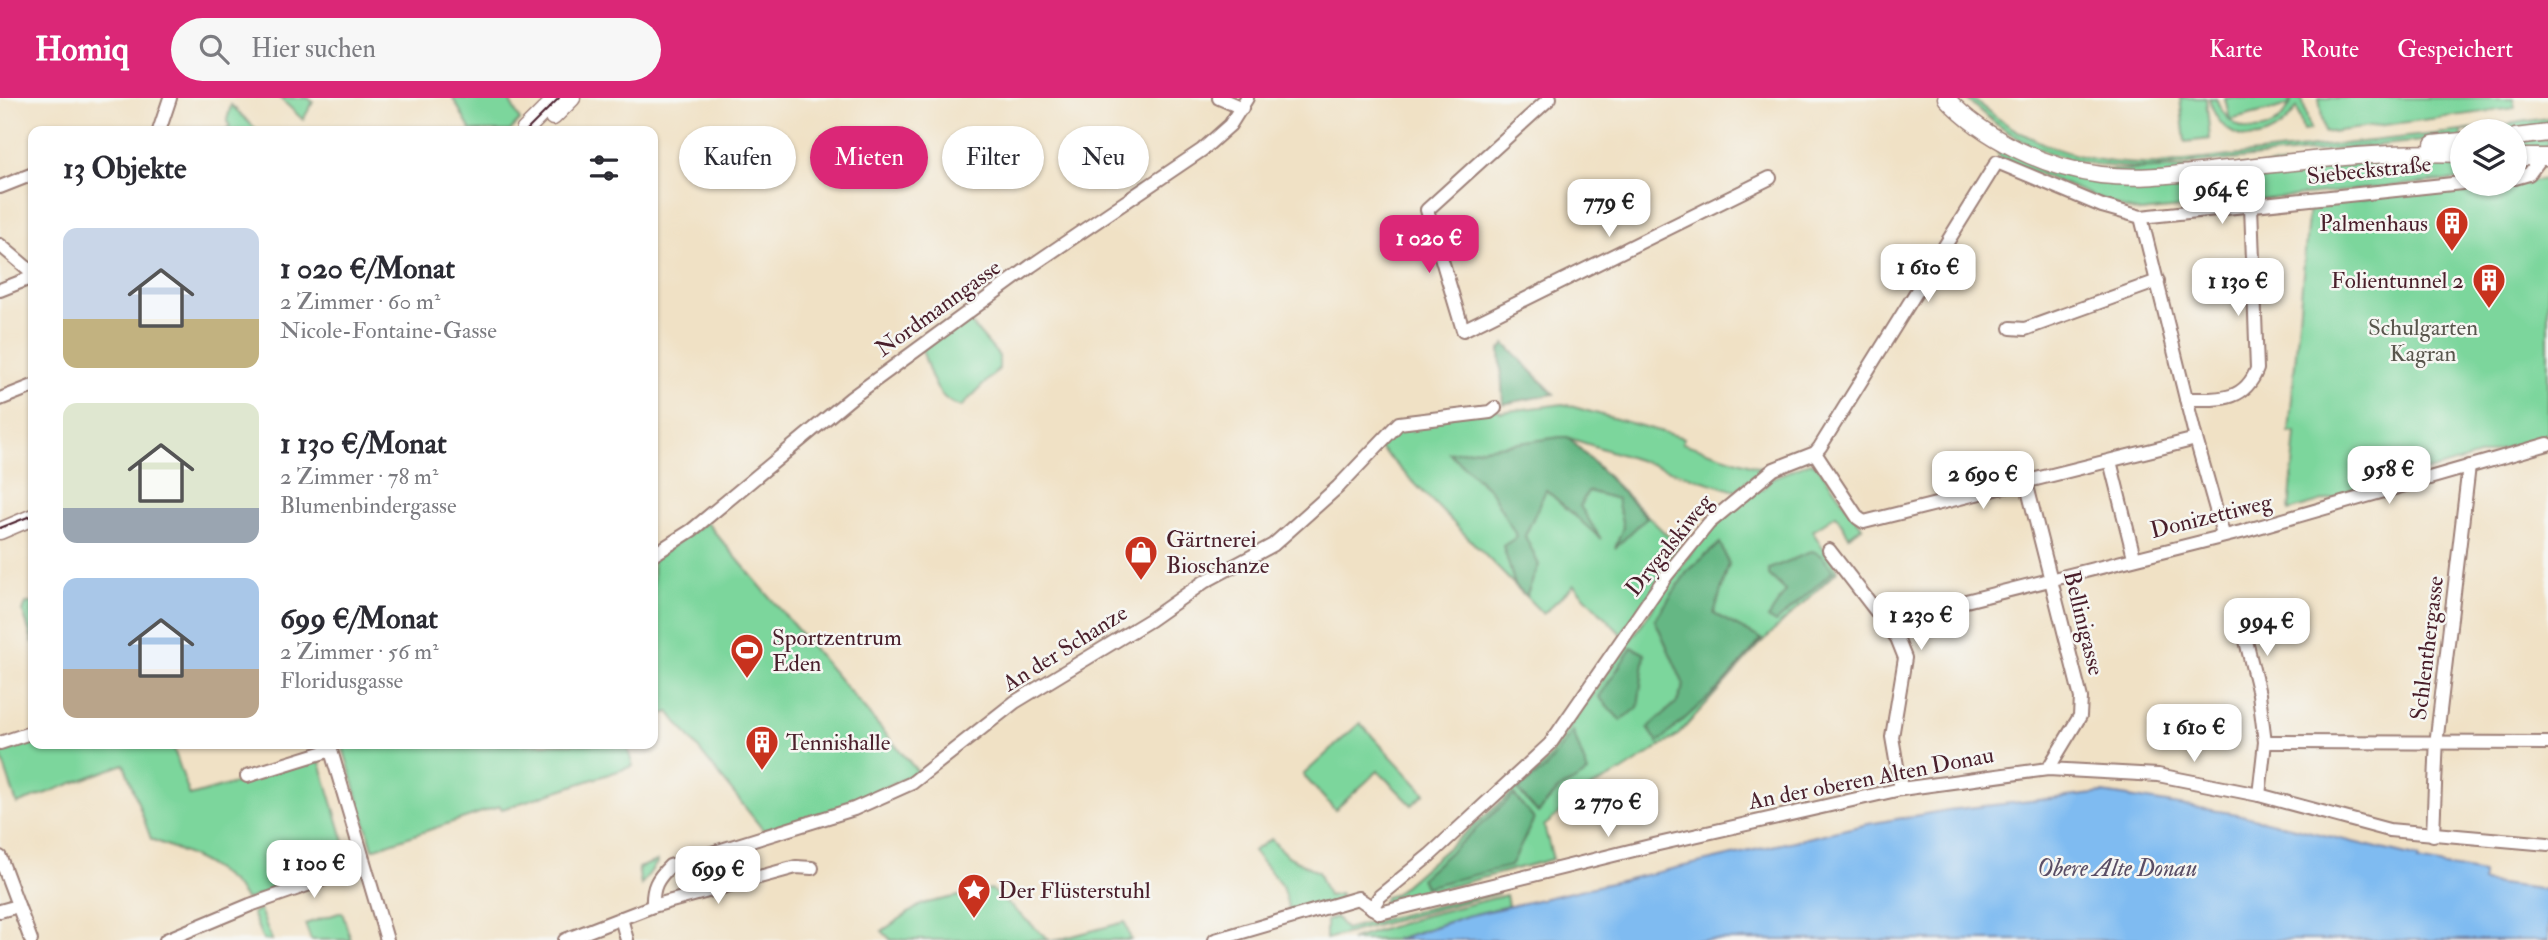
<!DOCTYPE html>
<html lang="de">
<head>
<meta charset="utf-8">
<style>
	:root { --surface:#fff; --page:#f7f7f7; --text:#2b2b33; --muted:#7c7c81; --accent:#db2777 }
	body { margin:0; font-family:"IM FELL Double Pica",serif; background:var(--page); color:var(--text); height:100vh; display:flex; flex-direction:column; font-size:26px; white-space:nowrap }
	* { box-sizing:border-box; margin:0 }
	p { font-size:23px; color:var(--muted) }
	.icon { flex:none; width:38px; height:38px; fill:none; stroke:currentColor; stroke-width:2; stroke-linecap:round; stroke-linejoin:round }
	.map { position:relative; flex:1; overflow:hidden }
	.side { position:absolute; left:28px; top:28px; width:630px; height:623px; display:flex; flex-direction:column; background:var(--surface); border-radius:14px; box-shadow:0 2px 5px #0004 }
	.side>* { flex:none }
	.hud { position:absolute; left:679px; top:28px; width:665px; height:63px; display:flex; gap:14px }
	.fabs { position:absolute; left:2450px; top:21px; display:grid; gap:14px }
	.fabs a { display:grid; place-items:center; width:77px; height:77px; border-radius:50%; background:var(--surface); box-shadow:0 2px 5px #0004; font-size:35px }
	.price { position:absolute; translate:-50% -60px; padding:0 16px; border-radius:14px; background:#fff; color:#222; font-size:23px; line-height:46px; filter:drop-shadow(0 2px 4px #0008) }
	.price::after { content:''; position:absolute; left:50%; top:42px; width:21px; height:16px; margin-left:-10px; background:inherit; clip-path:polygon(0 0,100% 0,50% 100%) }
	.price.selected { background:var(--accent); color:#fff }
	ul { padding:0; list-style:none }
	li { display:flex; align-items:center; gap:21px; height:175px; padding:0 35px }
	li span { display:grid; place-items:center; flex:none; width:196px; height:140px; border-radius:14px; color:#555 }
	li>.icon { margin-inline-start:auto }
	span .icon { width:84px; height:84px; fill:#fffc; stroke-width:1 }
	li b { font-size:30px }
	h2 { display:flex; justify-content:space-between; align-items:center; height:84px; padding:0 35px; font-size:30px }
	.tag { padding:0 24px; border-radius:32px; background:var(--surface); box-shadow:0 2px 5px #0004; font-size:24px; line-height:63px }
	.tag.selected { background:var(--accent); color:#fff }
	header { display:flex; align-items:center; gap:42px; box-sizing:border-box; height:98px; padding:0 35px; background:var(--accent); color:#fff }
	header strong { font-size:33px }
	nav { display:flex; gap:38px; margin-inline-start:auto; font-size:24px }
	.search { width:490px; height:63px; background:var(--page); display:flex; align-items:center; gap:18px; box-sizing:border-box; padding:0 24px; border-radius:38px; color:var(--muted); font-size:26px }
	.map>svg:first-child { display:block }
</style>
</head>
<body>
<header>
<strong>Homiq</strong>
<div class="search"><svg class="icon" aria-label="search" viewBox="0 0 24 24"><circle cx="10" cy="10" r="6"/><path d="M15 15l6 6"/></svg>Hier suchen</div>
<nav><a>Karte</a><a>Route</a><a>Gespeichert</a></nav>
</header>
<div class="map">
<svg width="2548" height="842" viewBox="0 0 2548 842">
	<rect width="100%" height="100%" fill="#f6f6f2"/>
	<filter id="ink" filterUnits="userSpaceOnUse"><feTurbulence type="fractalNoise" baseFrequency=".0143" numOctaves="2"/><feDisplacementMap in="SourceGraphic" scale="14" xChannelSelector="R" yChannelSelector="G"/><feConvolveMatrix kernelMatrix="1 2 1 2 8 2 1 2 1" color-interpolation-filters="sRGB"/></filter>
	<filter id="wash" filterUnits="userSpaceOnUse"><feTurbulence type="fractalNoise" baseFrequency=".00686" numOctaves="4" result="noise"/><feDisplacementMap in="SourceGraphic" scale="28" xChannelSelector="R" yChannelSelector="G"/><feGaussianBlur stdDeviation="1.57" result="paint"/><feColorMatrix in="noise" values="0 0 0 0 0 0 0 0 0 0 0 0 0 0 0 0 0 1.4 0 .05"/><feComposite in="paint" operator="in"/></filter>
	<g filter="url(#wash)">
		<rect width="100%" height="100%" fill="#f0e1c5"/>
		<g fill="#7cd69c" stroke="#637a64" stroke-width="2">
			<polygon points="280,0 308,0 313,4 303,22"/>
			<polygon points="453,0 508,0 520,22 510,33 471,33"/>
			<path d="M1966,0H1972C2025,47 2087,68 2158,66L2462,33V39L2149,70C2074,70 2020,53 1966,0Z"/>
			<polygon points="2180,0 2206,0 2210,41 2185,44"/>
			<path d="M2209,0H2216C2229,38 2272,44 2290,7L2230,22L2225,0H2288L2290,7L2292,0H2302L2310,32L2303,33L2297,10C2271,51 2222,51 2209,0Z"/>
			<polygon points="2319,0 2513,0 2515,10 2324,35"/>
			<polygon points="231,7 258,33 225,33 230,29 227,22"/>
			<polygon points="2548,20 2548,31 2462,33"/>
			<polygon points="2548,41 2548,52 2515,51 2515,44"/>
			<polygon points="1994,46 2054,74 2388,64 2462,66 2462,81 2141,114 2125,111 2000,60"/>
			<polygon points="2548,81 2548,338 2289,413 2296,335 2289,334 2309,107"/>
			<path d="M964,217L999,258V271L961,309C934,301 931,276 922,252Z"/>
			<polygon points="1563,306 1684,340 1682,345 1763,371 1735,393 1569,340 1682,452 1621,536 1574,487 1543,516 1377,347 1399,325 1495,310 1501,314"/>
			<polygon points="1810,364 1817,367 1862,429 1849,438 1836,417 1812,433 1838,472 1761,545 1678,637 1621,674 1567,702 1567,709 1544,728 1553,761 1383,806 1385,799 1393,797 1543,668 1702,439 1741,402 1764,390 1770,381"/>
			<polygon points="706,424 918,674 842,710 836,709 832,713 764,733 669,614 653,620 653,462"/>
			<polygon points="26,505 33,505 33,545 23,514"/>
			<polygon points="1360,625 1425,695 1412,707 1378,673 1335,712 1303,677"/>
			<path d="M33,644L172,646L190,698L319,661L348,757L344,763L246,802C225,769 185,755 151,741L124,666L17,706L0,655Z"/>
			<polygon points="342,646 626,646 633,668 502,711 500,708 373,751"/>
			<polygon points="1271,741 1286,757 1318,774 1328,798 1341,796 1340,805 1304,809 1291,819 1282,788 1253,753"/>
			<polygon points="657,763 657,765 641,787 638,770"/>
			<polygon points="991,791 1049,842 891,842 882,833 922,806"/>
			<polygon points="1498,792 1498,795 1326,841 1326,823 1336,819 1345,831"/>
			<polygon points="1506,797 1508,808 1467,818 1393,842 1350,842 1424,818"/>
			<polygon points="260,812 272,842 263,842 252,815"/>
			<polygon points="342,814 351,842 311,842 305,826"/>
			<polygon points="1125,824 1131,842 1050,842 1057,842"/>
		</g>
		<g fill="#65b784" stroke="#586b58" stroke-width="2">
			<polygon points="1505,246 1554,296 1503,306 1500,252"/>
			<polygon points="1560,339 1568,339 1647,419 1615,450 1623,429 1617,401 1588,393 1580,408 1601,441 1546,392 1525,438 1539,467 1526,498 1515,487 1503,448 1517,439 1490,392 1449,355"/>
			<polygon points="1720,445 1729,466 1714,516 1762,541 1721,588 1658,645 1648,630 1677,604 1684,587 1655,522 1687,474"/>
			<polygon points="1813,453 1822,458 1833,473 1775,525 1768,520 1786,493 1769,477 1769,471"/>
			<polygon points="1632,549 1645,556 1638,610 1620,622 1599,599"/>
			<polygon points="1573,633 1588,675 1558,692 1538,715 1517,692 1545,671"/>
			<polygon points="1514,697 1534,721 1511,768 1425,789 1421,780"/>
		</g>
		<polygon fill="#7fbbf1" stroke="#646d8e" stroke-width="2" points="2103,695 2237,716 2419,760 2418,763 2483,775 2483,784 2548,792 2548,842 1395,842 1467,818 1868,726 1948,712"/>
	</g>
	<g filter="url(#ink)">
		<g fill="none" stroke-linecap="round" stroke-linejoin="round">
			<defs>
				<g id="minor">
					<polyline points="1219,0 1242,10"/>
					<polyline points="1550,0 1427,112 1463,232 1770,80"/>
					<polyline points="159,33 170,0"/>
					<polyline points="2515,80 2529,76 2541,60"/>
					<polyline points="0,89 33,76"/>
					<polyline points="2141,119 2196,341 2223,436"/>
					<polyline points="0,147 33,175"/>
					<polyline points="0,192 33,179"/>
					<polyline points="2011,230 2025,231 2158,183"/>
					<polyline points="0,301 33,288"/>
					<path d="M2186,301C2217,301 2244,305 2257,271L2251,108"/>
					<polyline points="1815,355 1858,420 1864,424 2196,341"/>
					<polyline points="2110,363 2134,459"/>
					<polyline points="2026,384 2081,600 2080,618 2048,671"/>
					<polyline points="1829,452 1897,540 1905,560 1892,639 1901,691"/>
					<polyline points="653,457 692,432 851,300 1031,168 1202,52 1230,27 1247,0"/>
					<polyline points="2238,510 2259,596 2265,644 2259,697"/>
					<polyline points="1882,524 2241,434 2548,346"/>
					<polyline points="2265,644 2548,645"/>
					<polyline points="0,645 33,634"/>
					<polyline points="329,646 387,842"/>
					<polyline points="247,678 331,652"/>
					<polyline points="2433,737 2437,638 2469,368"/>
					<polyline points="0,759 31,842"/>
					<path d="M653,808C652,789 657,781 670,768L854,711L912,685L1015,604L1150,522L1204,484L1273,447L1338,389L1399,325L1490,314L1495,310"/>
					<polyline points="1372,810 1380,798 1430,757 1550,646 1666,478 1709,425 1774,371 1815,355 1820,349 1997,64 2102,108 2141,119 2462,85"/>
					<polyline points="0,813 18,808"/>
					<polyline points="621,820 627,842"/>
					<polyline points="166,842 250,807 364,767"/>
					<polyline points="565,842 653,808 796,769 812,770"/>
					<polyline points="1215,842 1358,800 1380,815 1654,747 1901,691 2048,671 2158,677 2259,697 2389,732 2548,746"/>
				</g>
				<g id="major">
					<path d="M1946,0C1984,41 2045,70 2101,77C2144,82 2186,75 2228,71C2306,63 2384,52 2462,56"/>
					<polyline points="553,19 572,0"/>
					<polyline points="524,33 557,0"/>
					<polyline points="2515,39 2548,35"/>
					<polyline points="2433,46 2462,43"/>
					<polyline points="2515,59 2548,59"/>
					<polyline points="0,433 33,419"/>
				</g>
			</defs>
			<use href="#minor" stroke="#9d8078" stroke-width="16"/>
			<use href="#major" stroke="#9d8078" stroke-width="19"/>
			<use href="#minor" stroke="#fff" stroke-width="12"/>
			<use href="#major" stroke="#fff" stroke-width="16"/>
			<g stroke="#4a1f2b" stroke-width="2">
				<polyline points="526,33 559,0"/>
				<polyline points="0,430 33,417"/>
			</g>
		</g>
	</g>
	<defs>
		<symbol id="building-pin" viewBox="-11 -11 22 30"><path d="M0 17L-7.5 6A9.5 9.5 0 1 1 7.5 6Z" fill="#c8321e" stroke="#f6f6f2"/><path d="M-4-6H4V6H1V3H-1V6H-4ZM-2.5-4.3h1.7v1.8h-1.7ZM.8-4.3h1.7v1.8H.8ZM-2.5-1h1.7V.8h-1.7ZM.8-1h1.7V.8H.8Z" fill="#fff"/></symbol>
		<symbol id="shop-pin" viewBox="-11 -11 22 30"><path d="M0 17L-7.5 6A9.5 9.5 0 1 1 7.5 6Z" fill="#c8321e" stroke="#f6f6f2"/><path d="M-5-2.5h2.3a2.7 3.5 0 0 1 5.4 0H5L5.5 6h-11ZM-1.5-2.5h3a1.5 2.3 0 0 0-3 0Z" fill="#fff"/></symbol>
		<symbol id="stadium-pin" viewBox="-11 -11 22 30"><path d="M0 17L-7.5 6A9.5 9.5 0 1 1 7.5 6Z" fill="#c8321e" stroke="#f6f6f2"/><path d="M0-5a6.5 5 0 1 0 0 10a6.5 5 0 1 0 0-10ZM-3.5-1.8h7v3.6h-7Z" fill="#fff"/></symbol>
		<symbol id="sight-pin" viewBox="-11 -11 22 30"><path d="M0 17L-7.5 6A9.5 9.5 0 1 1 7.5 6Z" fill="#c8321e" stroke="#f6f6f2"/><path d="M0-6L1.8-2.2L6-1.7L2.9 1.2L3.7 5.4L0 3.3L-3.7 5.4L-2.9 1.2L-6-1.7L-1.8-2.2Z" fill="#fff"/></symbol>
	</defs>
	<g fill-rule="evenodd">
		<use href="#building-pin" x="2433" y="106" width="38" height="52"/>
		<use href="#building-pin" x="2470" y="163" width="38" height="52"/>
		<use href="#shop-pin" x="1122" y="435" width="38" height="52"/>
		<use href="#stadium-pin" x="728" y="533" width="38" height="52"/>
		<use href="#building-pin" x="743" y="625" width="38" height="52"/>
		<use href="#sight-pin" x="955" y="773" width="38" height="52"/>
	</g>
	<g text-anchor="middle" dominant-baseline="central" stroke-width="5" stroke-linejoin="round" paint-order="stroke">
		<g font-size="23" fill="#4a1f2b" stroke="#f6f6f2">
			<text transform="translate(2369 72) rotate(-6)">Siebeckstraße</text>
			<text transform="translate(938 210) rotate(-36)">Nordmanngasse</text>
			<text transform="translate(2211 418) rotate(-14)">Donizettiweg</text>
			<text transform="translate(1669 447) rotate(-51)">Drygalskiweg</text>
			<text transform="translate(2084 525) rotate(76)">Bellinigasse</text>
			<text transform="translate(1065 550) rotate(-32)">An der Schanze</text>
			<text transform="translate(2427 550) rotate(-83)">Schlenthergasse</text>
			<text transform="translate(1871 680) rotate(-11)">An der oberen Alten Donau</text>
		</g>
		<g font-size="23" fill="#4a1f2b" stroke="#f6f6f2" text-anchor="start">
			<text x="2428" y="125" text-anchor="end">Palmenhaus</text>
			<text x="2464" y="182" text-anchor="end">Folientunnel 2</text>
			<text x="1166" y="441">Gärtnerei<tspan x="1166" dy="26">Bioschanze</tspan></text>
			<text x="772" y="539">Sportzentrum<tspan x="772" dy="26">Eden</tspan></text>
			<text x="786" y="644">Tennishalle</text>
			<text x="998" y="792">Der Flüsterstuhl</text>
		</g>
		<g font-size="23" fill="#59564d" stroke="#f6f6f2">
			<text x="2423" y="229">Schulgarten<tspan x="2423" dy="26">Kagran</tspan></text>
		</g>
		<g font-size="24" font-style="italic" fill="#5a4e66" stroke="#f6f6f2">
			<text x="2117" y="770">Obere Alte Donau</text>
		</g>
	</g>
</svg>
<div class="fabs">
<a><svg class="icon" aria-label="layers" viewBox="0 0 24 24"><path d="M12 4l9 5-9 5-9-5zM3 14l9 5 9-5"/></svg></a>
</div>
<b class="price" style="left:2222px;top:128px">964 €</b>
<b class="price" style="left:1609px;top:141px">779 €</b>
<b class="price selected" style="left:1429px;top:177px">1 020 €</b>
<b class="price" style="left:1928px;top:206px">1 610 €</b>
<b class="price" style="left:2238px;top:220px">1 130 €</b>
<b class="price" style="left:2389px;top:408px">958 €</b>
<b class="price" style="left:1983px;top:413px">2 690 €</b>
<b class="price" style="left:1921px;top:554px">1 230 €</b>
<b class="price" style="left:2267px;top:560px">994 €</b>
<b class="price" style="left:2194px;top:666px">1 610 €</b>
<b class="price" style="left:1608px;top:741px">2 770 €</b>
<b class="price" style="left:314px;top:802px">1 100 €</b>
<b class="price" style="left:718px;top:808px">699 €</b>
<div class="hud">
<a class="tag">Kaufen</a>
<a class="tag selected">Mieten</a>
<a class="tag">Filter</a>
<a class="tag">Neu</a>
</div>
<section class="side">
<h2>13 Objekte<svg class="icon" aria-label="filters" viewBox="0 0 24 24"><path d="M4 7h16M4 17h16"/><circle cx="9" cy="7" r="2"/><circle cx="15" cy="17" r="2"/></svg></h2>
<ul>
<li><span style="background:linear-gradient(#c9d6e8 65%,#c2b280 0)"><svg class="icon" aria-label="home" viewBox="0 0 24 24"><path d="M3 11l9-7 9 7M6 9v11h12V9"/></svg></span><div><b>1 020 €/Monat</b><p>2 Zimmer · 60 m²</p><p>Nicole-Fontaine-Gasse</p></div></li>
<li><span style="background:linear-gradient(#dfe7d0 75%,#9aa5b1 0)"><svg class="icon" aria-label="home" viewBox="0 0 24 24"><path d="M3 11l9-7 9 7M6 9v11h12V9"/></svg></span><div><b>1 130 €/Monat</b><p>2 Zimmer · 78 m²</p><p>Blumenbindergasse</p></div></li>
<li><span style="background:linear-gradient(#a9c7e8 65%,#b9a48a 0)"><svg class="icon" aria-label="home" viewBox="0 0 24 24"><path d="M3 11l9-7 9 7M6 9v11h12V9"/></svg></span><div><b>699 €/Monat</b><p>2 Zimmer · 56 m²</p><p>Floridusgasse</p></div></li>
</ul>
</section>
</div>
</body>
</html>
